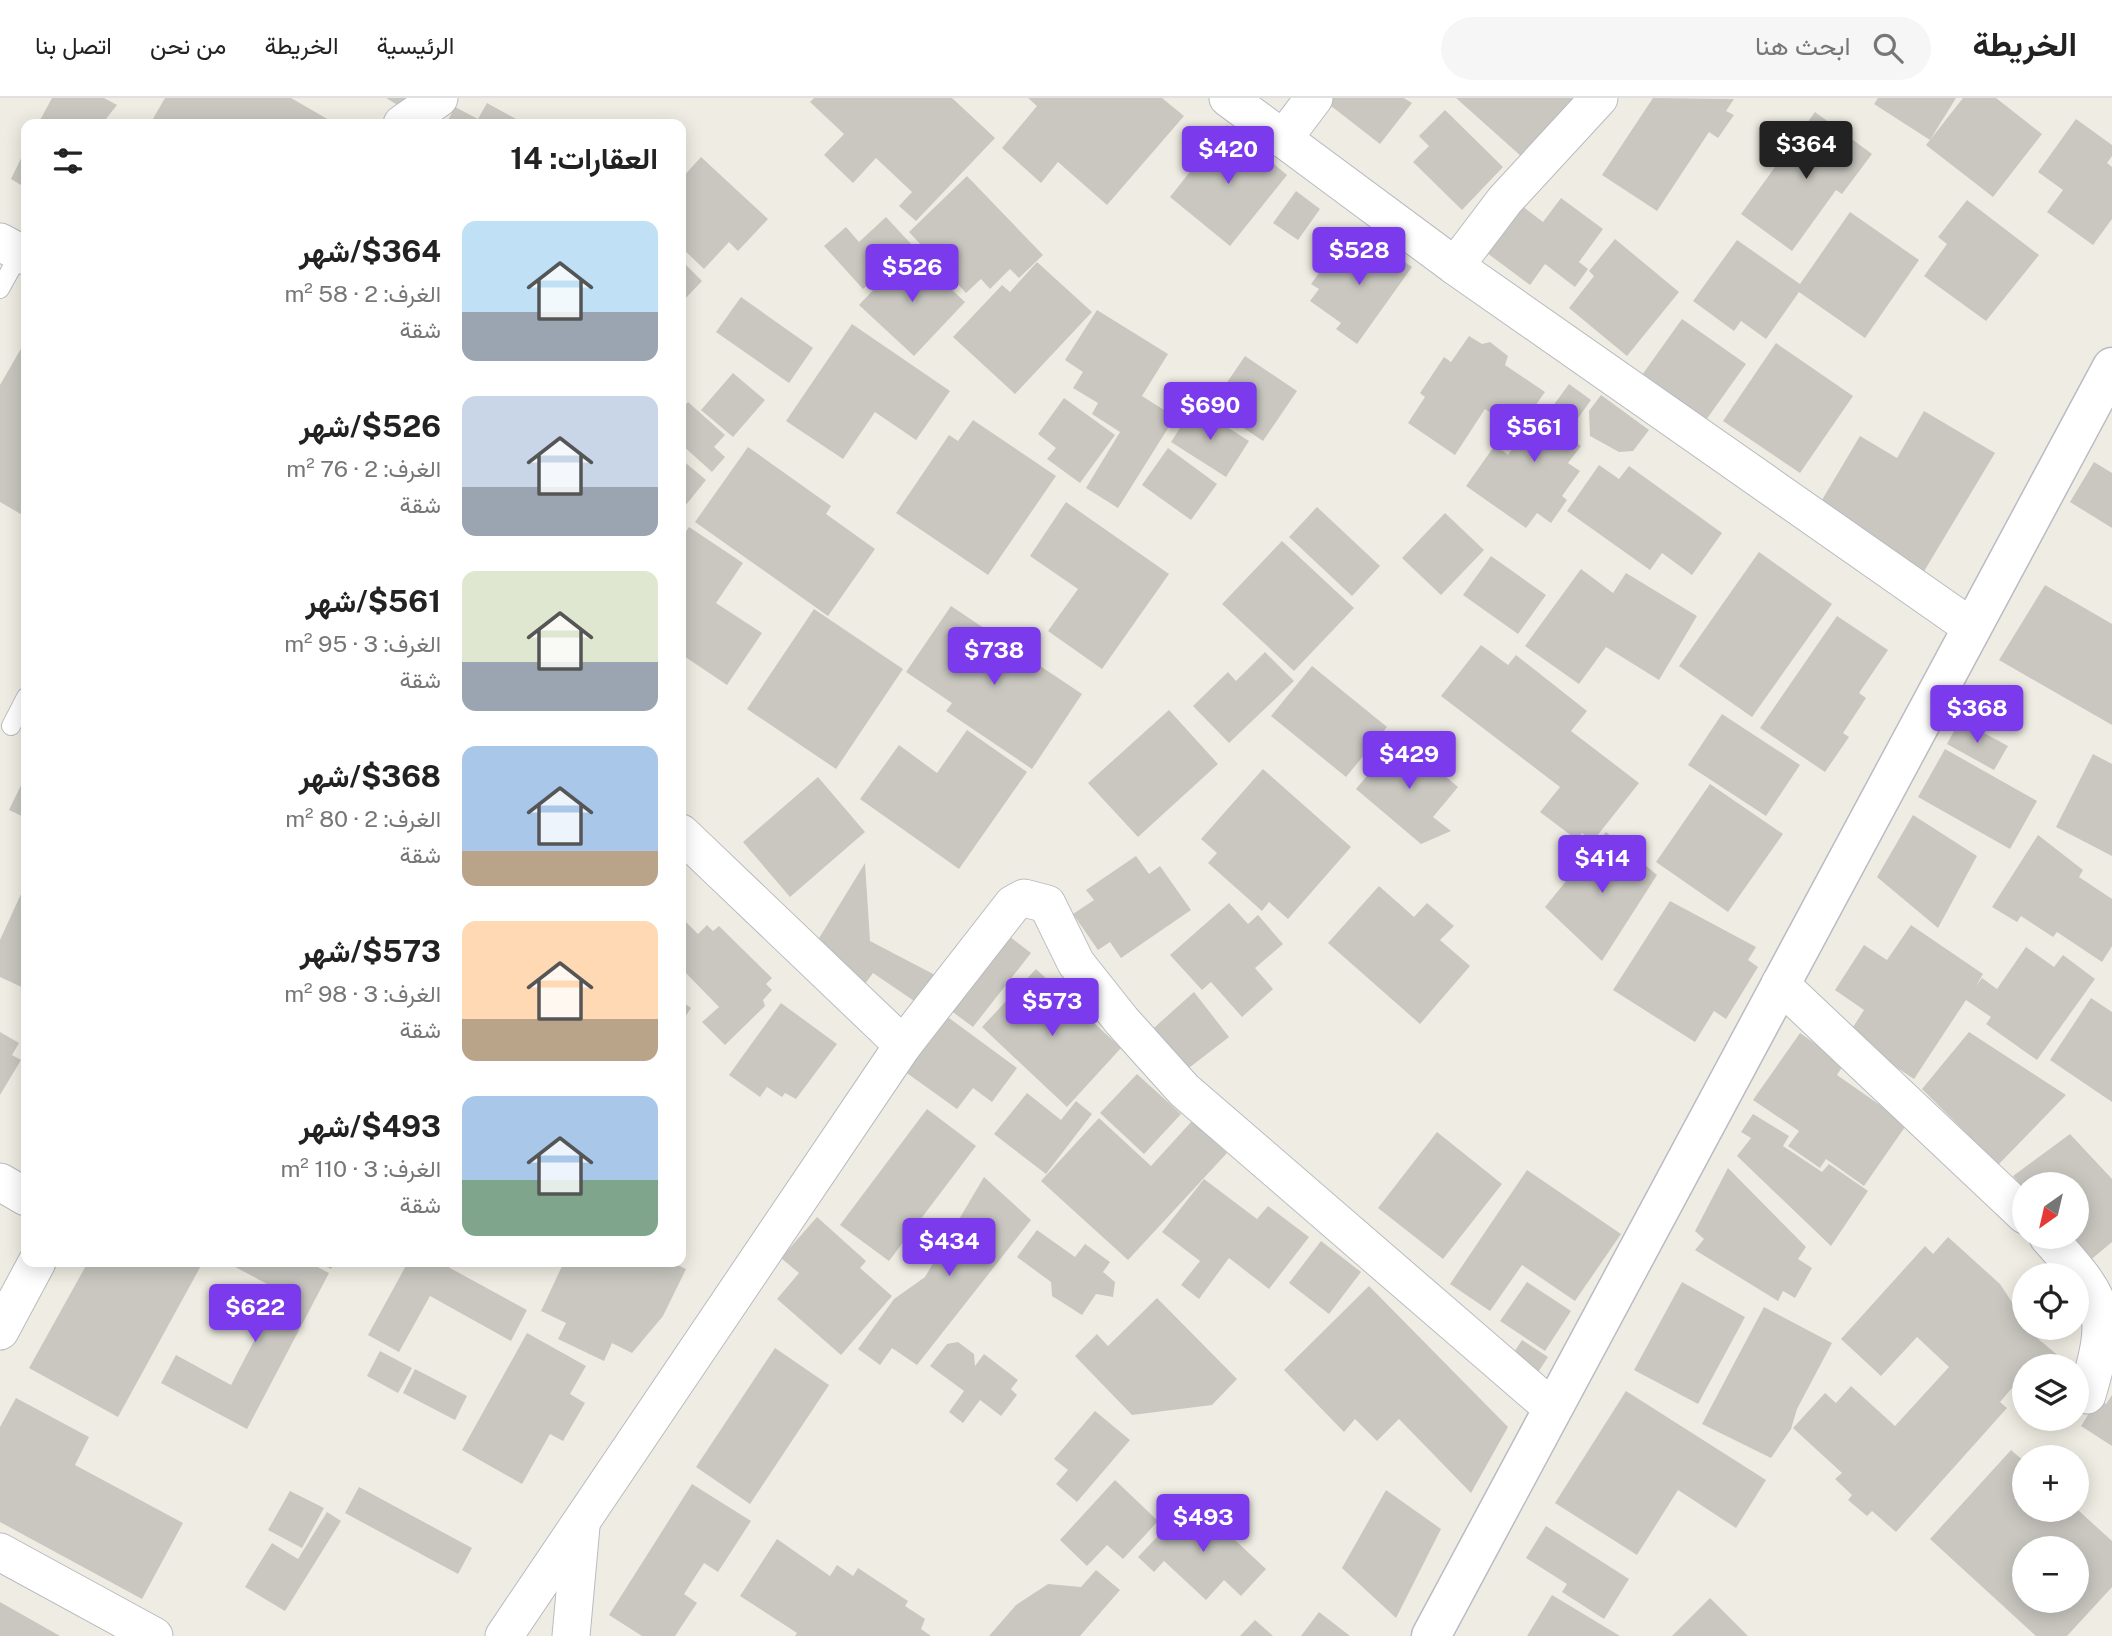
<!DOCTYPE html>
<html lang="ar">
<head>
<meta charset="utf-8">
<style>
	:root { --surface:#fff; --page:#f6f6f6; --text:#222; --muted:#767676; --line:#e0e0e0; --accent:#7c3aed }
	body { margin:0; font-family:"Public Sans",Vazirmatn,sans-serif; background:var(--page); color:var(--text); direction:rtl; height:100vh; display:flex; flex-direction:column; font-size:26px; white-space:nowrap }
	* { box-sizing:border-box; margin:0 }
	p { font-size:23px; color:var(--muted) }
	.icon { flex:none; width:38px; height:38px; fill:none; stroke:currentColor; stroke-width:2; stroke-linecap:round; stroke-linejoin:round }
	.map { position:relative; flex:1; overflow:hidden; direction:ltr }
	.drawer { position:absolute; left:21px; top:21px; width:665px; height:1148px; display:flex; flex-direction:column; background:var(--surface); border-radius:14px; box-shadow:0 4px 18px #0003; direction:rtl }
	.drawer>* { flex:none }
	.needle { width:46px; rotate:214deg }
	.controls { position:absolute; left:2012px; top:1074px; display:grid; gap:14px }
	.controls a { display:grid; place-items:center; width:77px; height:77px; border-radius:50%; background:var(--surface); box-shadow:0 4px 18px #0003; font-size:35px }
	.price { position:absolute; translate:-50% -60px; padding:0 16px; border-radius:7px; background:var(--accent); color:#fff; font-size:23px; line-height:46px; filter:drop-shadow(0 2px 4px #0008) }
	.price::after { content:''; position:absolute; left:50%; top:42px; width:21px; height:16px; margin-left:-10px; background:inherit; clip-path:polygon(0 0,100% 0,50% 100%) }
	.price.current { background:#222; color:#fff }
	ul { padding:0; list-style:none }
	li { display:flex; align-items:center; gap:21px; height:175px; padding:0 28px }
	li span { display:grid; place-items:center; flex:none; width:196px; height:140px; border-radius:14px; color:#555 }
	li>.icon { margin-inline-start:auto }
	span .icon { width:84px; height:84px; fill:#fffc; stroke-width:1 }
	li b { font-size:30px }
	h2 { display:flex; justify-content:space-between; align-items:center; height:84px; padding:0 28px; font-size:30px }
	header { display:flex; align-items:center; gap:42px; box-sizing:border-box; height:98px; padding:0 35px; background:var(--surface); border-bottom:2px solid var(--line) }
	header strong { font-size:33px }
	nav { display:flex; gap:38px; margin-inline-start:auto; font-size:24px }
	.search { width:490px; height:63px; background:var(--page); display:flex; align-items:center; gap:18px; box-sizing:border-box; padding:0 24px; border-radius:38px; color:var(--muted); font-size:26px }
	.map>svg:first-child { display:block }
</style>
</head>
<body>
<header>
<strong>الخريطة</strong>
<div class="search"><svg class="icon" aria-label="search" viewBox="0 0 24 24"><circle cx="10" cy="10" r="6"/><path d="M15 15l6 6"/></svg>ابحث هنا</div>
<nav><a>الرئيسية</a><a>الخريطة</a><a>من نحن</a><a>اتصل بنا</a></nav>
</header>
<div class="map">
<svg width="2112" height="1538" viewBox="0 0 2112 1538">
	<rect width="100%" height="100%" fill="#efede3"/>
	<g fill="#c9c7c0" fill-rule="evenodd">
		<polygon points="52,0 104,0 117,7 102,26 38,26"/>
		<polygon points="165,0 291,0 336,26 150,26"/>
		<polygon points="386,0 406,0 401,9"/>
		<polygon points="814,0 952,0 995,40 916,123 899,108 912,94 876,60 853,85 824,57 844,36 810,4"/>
		<polygon points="1028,0 1162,0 1184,18 1107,107 1058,64 1041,85 1002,50 1037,8"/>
		<polygon points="1328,0 1404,0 1412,5 1380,46 1326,4"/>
		<polygon points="1456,0 1575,0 1522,59"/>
		<polygon points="1653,0 1734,1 1726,13 1734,17 1718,40 1709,34 1657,113 1602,77"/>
		<polygon points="1878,0 1956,0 1930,42 1874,6"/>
		<polygon points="1963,0 1996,0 2042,36 1993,99 1926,47"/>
		<polygon points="487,5 525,26 446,26 455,9 478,21"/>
		<polygon points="1445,12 1503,69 1462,112 1413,64 1429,48 1419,38"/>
		<polygon points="1815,14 1872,56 1842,96 1836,92 1792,153 1741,116"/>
		<polygon points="2076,21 2112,47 2112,58 2107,65 2112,69 2112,121 2093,147 2047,114 2063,92 2038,74"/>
		<polygon points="1227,27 1287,77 1230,148 1170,99"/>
		<polygon points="26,50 26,90 11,81"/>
		<polygon points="701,59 768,121 738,153 729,144 704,171 681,149 681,81"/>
		<polygon points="967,78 1043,157 1019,180 1010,171 990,191 981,181 966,195 909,134"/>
		<polygon points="1296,93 1320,111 1298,142 1273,125"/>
		<polygon points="1561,100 1603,131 1579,164 1588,171 1575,189 1545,166 1530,187 1483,152 1518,105 1543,124"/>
		<polygon points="1967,102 2039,157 1986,223 1924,178 1947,146 1938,139"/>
		<polygon points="1850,114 1919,162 1865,240 1799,194 1766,241 1741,223 1734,233 1693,203 1737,142 1800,186"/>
		<polygon points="886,119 912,147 863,191 824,148 846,129 859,144"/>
		<polygon points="1366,137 1412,169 1357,246 1336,231 1341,225 1310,203 1319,191 1311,186 1328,163 1341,173"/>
		<polygon points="1615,141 1679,194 1627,258 1569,210 1594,178 1589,173"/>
		<polygon points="910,153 965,204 914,258 859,207"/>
		<polygon points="681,162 702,183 681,205"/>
		<polygon points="1037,164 1092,214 1015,296 953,239 1002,187 1010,194"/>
		<polygon points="741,199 813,250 789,285 716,234"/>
		<polygon points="1097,212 1168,256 1142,298 1175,319 1118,410 1086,390 1120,334 1092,316 1098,305 1073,290 1083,274 1065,262"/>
		<polygon points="1682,221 1746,266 1701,329 1637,284"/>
		<polygon points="852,226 950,293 916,342 875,314 843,361 786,323"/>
		<polygon points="1469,238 1482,246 1490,244 1508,258 1505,267 1545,294 1525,322 1508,311 1501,322 1485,311 1455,357 1408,325 1425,299 1420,295 1444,259 1451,264"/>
		<polygon points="26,242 26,419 0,404 0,287"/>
		<polygon points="1776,245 1853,298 1800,375 1723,323"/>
		<polygon points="1245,258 1297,293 1263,343 1211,308"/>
		<polygon points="733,275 765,302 733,339 701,312"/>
		<polygon points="1569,286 1591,302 1566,337 1581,348 1568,365 1580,373 1562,398 1567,402 1551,425 1537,415 1526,430 1466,388 1495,347 1508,357 1542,307 1550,312"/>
		<polygon points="1601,297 1649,332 1633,353 1619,354 1590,338 1589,313"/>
		<polygon points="1064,300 1115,337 1080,385 1047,361 1056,350 1038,336"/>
		<polygon points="688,304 725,337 714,349 725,359 712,374 681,346 681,312"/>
		<polygon points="1194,308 1249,343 1226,379 1171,344"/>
		<polygon points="1924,313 1995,355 1923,475 1816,412 1860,338 1897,360"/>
		<polygon points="973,322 1056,378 988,477 896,415 949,337 958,343"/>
		<polygon points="748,349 831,408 826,416 875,451 828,518 695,424"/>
		<polygon points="1168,350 1217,386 1191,422 1142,387"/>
		<polygon points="681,361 706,382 681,413"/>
		<polygon points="2094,364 2112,375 2112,430 2070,404"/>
		<polygon points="1599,367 1619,381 1629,368 1722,435 1692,477 1662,455 1650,472 1567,413"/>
		<polygon points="1066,404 1169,476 1102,571 1048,533 1078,491 1030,458"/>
		<polygon points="1317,409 1380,468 1352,498 1289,439"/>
		<polygon points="1445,415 1484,452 1441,497 1402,460"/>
		<polygon points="689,429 743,465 716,505 762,535 727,587 681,556 681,441"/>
		<polygon points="1282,443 1354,510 1294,573 1222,506"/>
		<polygon points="1759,454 1832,506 1752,619 1679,568"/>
		<polygon points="1491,458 1546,497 1518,536 1463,497"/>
		<polygon points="1581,471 1613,495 1626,475 1697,518 1659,582 1606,549 1579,586 1525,548"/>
		<polygon points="2045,487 2112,526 2112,627 1999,562"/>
		<polygon points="951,508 1082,596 1032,671 946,613 952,605 906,574"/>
		<polygon points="814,511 903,571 836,671 747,611"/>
		<polygon points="1837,518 1888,552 1859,595 1866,600 1843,635 1849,639 1825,674 1760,630"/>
		<polygon points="1481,547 1508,567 1516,557 1587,613 1571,633 1639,685 1593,743 1582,735 1577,742 1540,714 1560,689 1441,598"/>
		<polygon points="1265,554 1294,583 1229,645 1193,608 1228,574 1236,583"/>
		<polygon points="1312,568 1387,629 1346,679 1271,618"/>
		<polygon points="1169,612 1218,666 1138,739 1088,685"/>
		<polygon points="1722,616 1800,667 1766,718 1688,667"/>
		<polygon points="1960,622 2008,648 1994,672 1947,646"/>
		<polygon points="967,632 1027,674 959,771 860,701 899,647 937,675"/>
		<polygon points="1399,639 1458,689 1433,719 1451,733 1421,746 1356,691"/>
		<polygon points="1945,651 2037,703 2010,751 1918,699"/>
		<polygon points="2093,656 2112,666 2112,758 2056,729"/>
		<polygon points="1263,671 1351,749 1288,821 1269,804 1262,813 1208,765 1217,755 1201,741"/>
		<polygon points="26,677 26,720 9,712"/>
		<polygon points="818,679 865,734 790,799 743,744"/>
		<polygon points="1710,686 1783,736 1728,814 1656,764"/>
		<polygon points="1913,717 1977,758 1938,830 1877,779"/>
		<polygon points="1606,734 1657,777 1602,863 1545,809"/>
		<polygon points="2038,737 2083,772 2079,779 2112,801 2112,848 2102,864 2057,834 2053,839 2021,818 2017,824 1992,809"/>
		<polygon points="1136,758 1149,776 1160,768 1191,812 1121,860 1110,844 1098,852 1073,816 1094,802 1086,792"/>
		<polygon points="865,765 870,843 937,878 923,909 873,875 865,886 813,850"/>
		<polygon points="26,785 26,891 0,879 0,842"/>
		<polygon points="1379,788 1414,819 1427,805 1454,828 1440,842 1470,868 1420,926 1328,845"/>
		<polygon points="1670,803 1756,849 1748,862 1758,869 1726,921 1714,913 1695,944 1613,892"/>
		<polygon points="1229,805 1248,826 1258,817 1283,846 1255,870 1273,891 1242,919 1211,884 1202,892 1170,857"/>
		<polygon points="681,819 698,836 707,827 713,833 719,828 772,880 766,886 772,892 763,902 765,908 725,947 702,924 719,909 681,870"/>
		<polygon points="1911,827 1983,876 1976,888 1982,880 1997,891 2026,849 2054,869 2063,857 2095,881 2037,962 1986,926 1991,919 1966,902 1914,981 1848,937 1864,912 1835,892 1864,847 1887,862"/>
		<polygon points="1005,835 1031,855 973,929 946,909"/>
		<polygon points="1036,871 1121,950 1067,1009 982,929"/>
		<polygon points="1194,894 1229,939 1181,976 1146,937"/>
		<polygon points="2091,900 2112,914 2112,1004 2050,962"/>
		<polygon points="681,903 691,910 681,925"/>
		<polygon points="781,905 837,946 796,1001 785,995 782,999 767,989 760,999 729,977"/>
		<polygon points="945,917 1017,970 992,1004 973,990 957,1011 904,973"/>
		<polygon points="0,934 19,945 12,957 21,962 0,997"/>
		<polygon points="1969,934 2066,997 1998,1067 1922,991"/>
		<polygon points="1800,935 1844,966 1837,977 1907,1026 1864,1088 1826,1061 1820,1070 1788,1048 1799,1033 1753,1002"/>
		<polygon points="1137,976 1181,1016 1144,1056 1100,1015"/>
		<polygon points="1027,995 1061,1022 1076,1003 1092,1016 1046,1076 994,1036"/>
		<polygon points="927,1011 976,1048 889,1163 840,1127"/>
		<polygon points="1753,1016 1789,1038 1783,1048 1822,1074 1829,1066 1868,1093 1831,1148 1737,1058 1751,1040 1741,1034"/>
		<polygon points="1099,1020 1151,1068 1192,1023 1227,1055 1128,1162 1041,1083"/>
		<polygon points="1437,1034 1502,1086 1443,1161 1378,1110"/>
		<polygon points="2070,1036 2112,1081 2112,1144 2088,1164 2066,1139 2077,1139 2077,1087 2025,1087 2025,1092 2013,1078"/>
		<polygon points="1728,1070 1806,1149 1798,1161 1812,1170 1795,1200 1783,1193 1778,1203 1695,1152 1704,1141 1695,1133"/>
		<polygon points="1527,1072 1621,1136 1575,1203 1522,1167 1490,1213 1450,1186"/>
		<polygon points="984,1079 1031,1122 917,1267 892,1250 880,1267 858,1251 894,1201 925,1179"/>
		<polygon points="1204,1081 1257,1121 1268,1108 1309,1139 1269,1191 1229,1160 1199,1201 1181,1187 1200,1163 1162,1134"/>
		<polygon points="817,1119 866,1163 860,1170 892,1198 841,1257 777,1201 799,1175 781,1160"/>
		<polygon points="1037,1132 1075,1159 1085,1146 1110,1164 1103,1174 1115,1184 1113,1199 1096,1196 1082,1217 1052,1198 1051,1184 1017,1159"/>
		<polygon points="1948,1139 2000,1186 2025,1224 2025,1230 2067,1265 2064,1269 2025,1269 2025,1301 2012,1290 2000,1304 2007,1310 1896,1434 1872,1413 1867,1418 1848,1402 1852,1397 1835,1381 1842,1375 1793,1330 1825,1295 1836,1305 1851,1288 1895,1328 1949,1269 1917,1239 1881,1278 1841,1241 1925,1148 1933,1156"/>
		<polygon points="1321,1143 1361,1174 1329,1216 1289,1185"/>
		<polygon points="88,1164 203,1164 118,1319 29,1270"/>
		<polygon points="226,1164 308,1164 329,1175 247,1331 161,1285 176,1257 231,1287 280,1193"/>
		<polygon points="317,1164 335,1164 331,1171"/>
		<polygon points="408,1164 439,1164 527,1212 511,1243 430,1198 399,1254 368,1237"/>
		<polygon points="564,1164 671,1164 686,1171 663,1218 632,1255 612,1245 604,1263 558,1241 566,1225 541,1213"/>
		<polygon points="1527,1184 1571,1213 1545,1253 1500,1223"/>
		<polygon points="1682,1184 1745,1219 1698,1306 1634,1272"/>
		<polygon points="1369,1188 1508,1329 1471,1395 1399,1321 1377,1343 1355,1321 1344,1334 1284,1272"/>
		<polygon points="1157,1200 1237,1281 1212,1307 1132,1317 1075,1258 1097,1236 1108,1248"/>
		<polygon points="1764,1209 1832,1245 1797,1311 1791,1331 1771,1360 1702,1326"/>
		<polygon points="527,1235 586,1268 570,1296 585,1305 563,1343 550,1336 522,1386 462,1352"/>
		<polygon points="1522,1242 1548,1259 1533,1282 1507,1265"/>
		<polygon points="958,1244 974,1256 975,1268 984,1256 1018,1282 1011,1291 1017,1297 1001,1318 980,1302 963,1325 949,1314 964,1293 930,1268 947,1246"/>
		<polygon points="775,1250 829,1287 750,1406 696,1369"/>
		<polygon points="380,1253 412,1270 398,1295 367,1278"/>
		<polygon points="415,1271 467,1298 455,1322 403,1295"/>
		<polygon points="1626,1293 1766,1382 1736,1430 1678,1392 1637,1457 1555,1405"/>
		<polygon points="2112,1297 2112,1348 2081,1328 2098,1301 2106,1306"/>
		<polygon points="16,1300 89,1339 75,1367 183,1425 142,1501 0,1424 0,1329"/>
		<polygon points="1095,1313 1130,1342 1077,1404 1056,1386 1068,1372 1054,1361"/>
		<path d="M2011,1352L2025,1364V1412H2078L2112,1443V1489L2067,1538H2036L1930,1441ZM2025,1451H2077V1503H2025Z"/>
		<polygon points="1115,1382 1158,1423 1123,1461 1107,1447 1087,1468 1060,1442"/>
		<polygon points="692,1386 751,1423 718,1474 704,1465 684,1496 697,1505 675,1538 642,1538 609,1517"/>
		<polygon points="359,1389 472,1450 458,1476 345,1415"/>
		<polygon points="1386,1392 1441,1431 1396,1520 1342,1470"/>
		<polygon points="290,1393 324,1410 302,1450 268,1432"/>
		<polygon points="1192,1402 1266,1471 1241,1498 1224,1482 1206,1502 1164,1463 1154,1474 1138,1459"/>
		<polygon points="327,1414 341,1423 285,1513 245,1489 272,1445 298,1461"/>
		<polygon points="1546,1428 1629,1481 1604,1521 1562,1494 1567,1486 1526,1460"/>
		<polygon points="777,1441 830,1478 837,1467 853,1478 858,1470 908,1503 905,1508 925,1521 921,1531 931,1538 795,1538 797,1535 740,1498"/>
		<polygon points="1096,1472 1120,1492 1080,1538 989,1538 1016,1507 1048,1486 1081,1489"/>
		<polygon points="1552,1497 1620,1538 1527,1538"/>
		<polygon points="1710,1500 1748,1538 1672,1538"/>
		<polygon points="0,1504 60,1538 0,1538"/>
		<polygon points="1319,1514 1350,1538 1301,1538"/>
		<polygon points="1255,1522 1273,1538 1240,1538"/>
	</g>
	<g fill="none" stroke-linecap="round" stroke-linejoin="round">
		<defs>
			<g id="lane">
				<polyline points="0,191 20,155"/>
				<polyline points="11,628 26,599"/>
			</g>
			<g id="street">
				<polyline points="1228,0 1455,168 1971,529"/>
				<polyline points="402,26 439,0"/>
				<polyline points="1283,41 1314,0"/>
				<polyline points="0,144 26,158"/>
				<polyline points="1455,168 1505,102 1599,0"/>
				<polyline points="681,735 903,947"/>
				<polyline points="1780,886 2025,1117"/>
				<polyline points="0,1084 26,1099"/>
				<path d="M2048,1139C2106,1204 2112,1212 2087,1297"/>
				<polyline points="0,1233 37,1164"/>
				<polyline points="0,1454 154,1538"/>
				<polyline points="504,1538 903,947 1013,806 1024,800 1047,806 1076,865 1122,923 1184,992 1552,1310"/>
				<polyline points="571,1538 581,1428"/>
			</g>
			<polyline id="secondary" points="1431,1538 2112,269"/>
		</defs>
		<use href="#lane" stroke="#b8bbc0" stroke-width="20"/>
		<use href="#street" stroke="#b8bbc0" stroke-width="39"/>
		<use href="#secondary" stroke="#b9bcc2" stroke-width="41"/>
		<use href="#lane" stroke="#fff" stroke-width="18"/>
		<use href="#street" stroke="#fff" stroke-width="37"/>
		<use href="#secondary" stroke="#fff" stroke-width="38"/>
	</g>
</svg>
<div class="controls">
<a><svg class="needle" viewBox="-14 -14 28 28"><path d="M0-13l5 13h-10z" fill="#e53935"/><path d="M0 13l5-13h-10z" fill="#767676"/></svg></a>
<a><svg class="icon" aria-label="locate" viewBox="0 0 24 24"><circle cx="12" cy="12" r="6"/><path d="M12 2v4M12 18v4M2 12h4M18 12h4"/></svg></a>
<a><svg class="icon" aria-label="layers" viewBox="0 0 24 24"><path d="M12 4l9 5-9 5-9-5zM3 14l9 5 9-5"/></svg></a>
<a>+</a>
<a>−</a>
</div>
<b class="price current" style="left:1806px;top:83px">$364</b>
<b class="price" style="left:1228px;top:88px">$420</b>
<b class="price" style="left:1359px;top:189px">$528</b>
<b class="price" style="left:912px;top:206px">$526</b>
<b class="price" style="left:1210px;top:344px">$690</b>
<b class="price" style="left:1534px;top:366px">$561</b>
<b class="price" style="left:994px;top:589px">$738</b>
<b class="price" style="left:1977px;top:647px">$368</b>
<b class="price" style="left:1409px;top:693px">$429</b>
<b class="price" style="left:1602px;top:797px">$414</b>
<b class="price" style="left:1052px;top:940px">$573</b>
<b class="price" style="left:949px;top:1180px">$434</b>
<b class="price" style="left:255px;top:1246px">$622</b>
<b class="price" style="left:1203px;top:1456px">$493</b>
<section class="drawer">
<h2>العقارات: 14<svg class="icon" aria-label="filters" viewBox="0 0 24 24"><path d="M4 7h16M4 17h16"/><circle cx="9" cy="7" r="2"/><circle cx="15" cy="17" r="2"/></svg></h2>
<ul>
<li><span style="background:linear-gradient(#bfe0f5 65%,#9aa5b1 0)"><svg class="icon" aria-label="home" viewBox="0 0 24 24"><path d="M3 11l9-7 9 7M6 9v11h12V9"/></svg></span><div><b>$364/شهر</b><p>الغرف: 2 · 58 m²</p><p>شقة</p></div></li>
<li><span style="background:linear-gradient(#c9d6e8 65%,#9aa5b1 0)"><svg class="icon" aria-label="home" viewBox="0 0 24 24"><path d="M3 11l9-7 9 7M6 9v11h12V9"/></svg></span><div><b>$526/شهر</b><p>الغرف: 2 · 76 m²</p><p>شقة</p></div></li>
<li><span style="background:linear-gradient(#dfe7d0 65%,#9aa5b1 0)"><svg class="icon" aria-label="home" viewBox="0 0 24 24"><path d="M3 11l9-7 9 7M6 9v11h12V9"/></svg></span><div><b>$561/شهر</b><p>الغرف: 3 · 95 m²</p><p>شقة</p></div></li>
<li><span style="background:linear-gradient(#a9c7e8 75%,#b9a48a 0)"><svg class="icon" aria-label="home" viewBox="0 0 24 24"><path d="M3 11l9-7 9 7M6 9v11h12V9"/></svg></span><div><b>$368/شهر</b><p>الغرف: 2 · 80 m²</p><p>شقة</p></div></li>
<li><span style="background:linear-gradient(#ffd9b3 70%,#b9a48a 0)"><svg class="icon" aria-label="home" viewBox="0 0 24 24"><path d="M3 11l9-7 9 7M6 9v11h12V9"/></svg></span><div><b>$573/شهر</b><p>الغرف: 3 · 98 m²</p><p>شقة</p></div></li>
<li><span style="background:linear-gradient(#a9c7e8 60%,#7fa58c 0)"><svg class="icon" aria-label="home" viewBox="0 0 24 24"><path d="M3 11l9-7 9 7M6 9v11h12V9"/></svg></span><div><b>$493/شهر</b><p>الغرف: 3 · 110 m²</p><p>شقة</p></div></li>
</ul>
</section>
</div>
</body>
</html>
